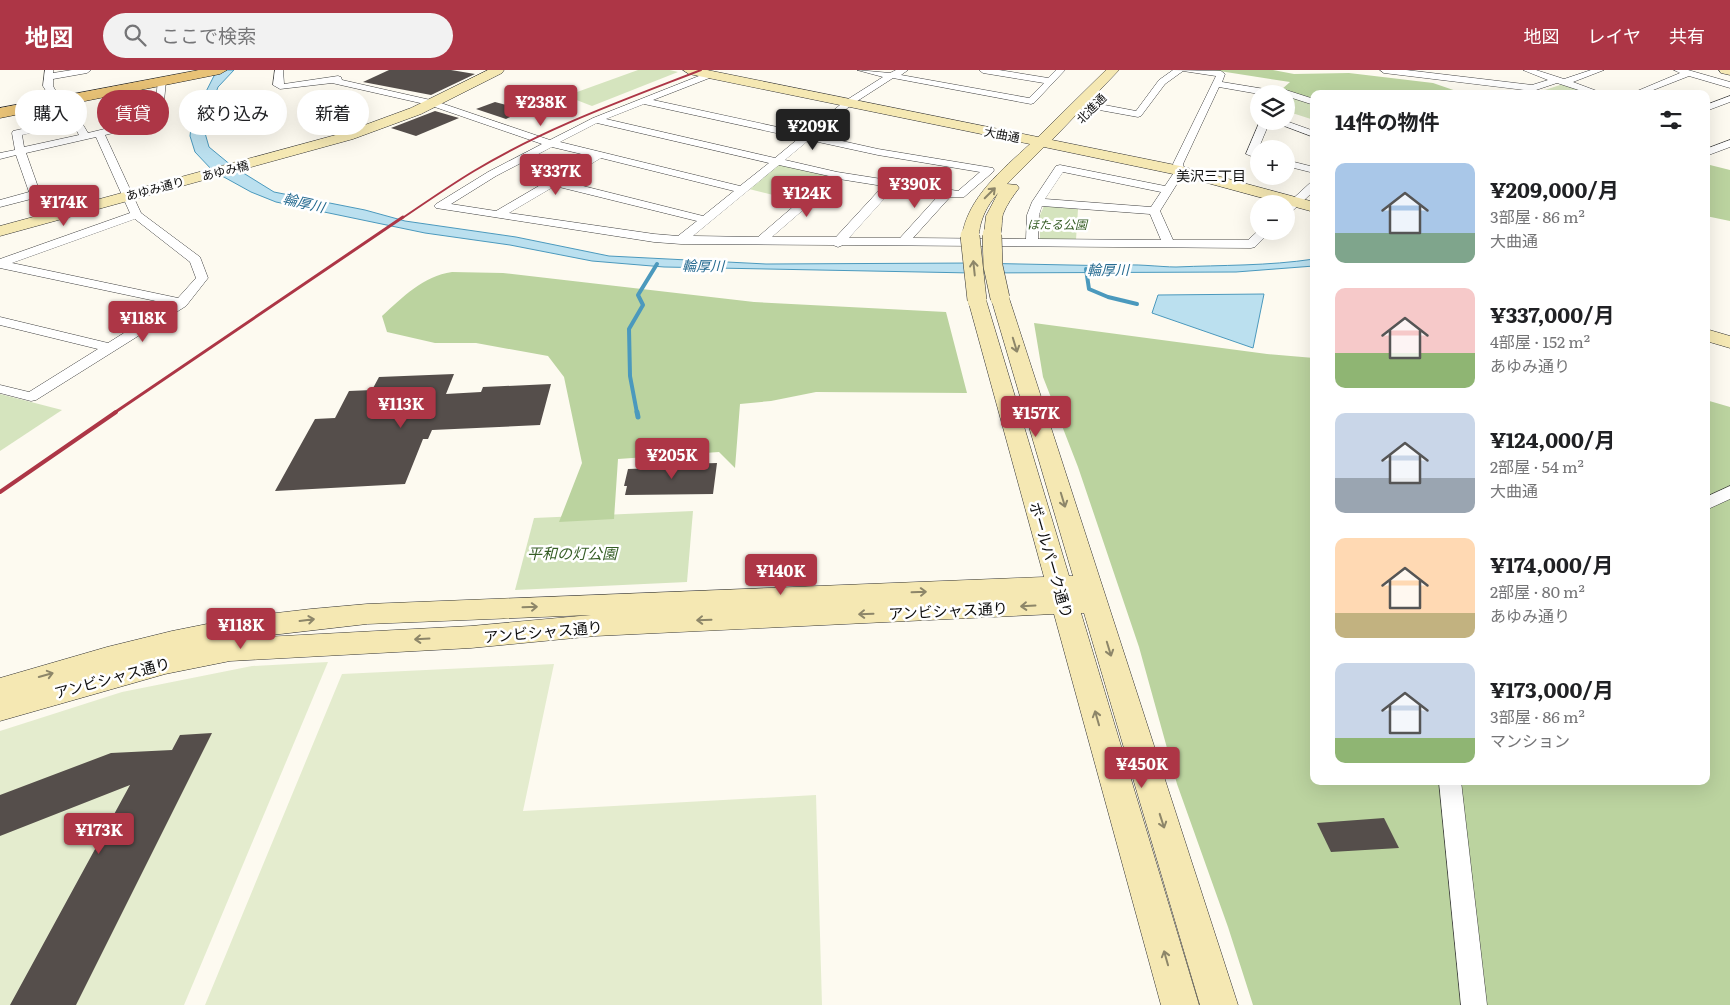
<!DOCTYPE html>
<html lang="ja">
<head>
<meta charset="utf-8">
<style>
	:root { --surface:#fff; --page:#f2f2f2; --text:#202124; --muted:#757577; --accent:#ad3646 }
	body { margin:0; font-family:Literata,"Noto Sans JP",serif; background:var(--page); color:var(--text); height:100vh; display:flex; flex-direction:column; font-size:19px; white-space:nowrap }
	* { box-sizing:border-box; margin:0 }
	p { font-size:16px; color:var(--muted) }
	.icon { flex:none; width:28px; height:28px; fill:none; stroke:currentColor; stroke-width:2; stroke-linecap:round; stroke-linejoin:round }
	.map { position:relative; flex:1; overflow:hidden }
	.sheet { position:absolute; left:1310px; top:20px; width:400px; height:695px; display:flex; flex-direction:column; background:var(--surface); border-radius:10px; box-shadow:0 5px 20px #0002 }
	.sheet>* { flex:none }
	.banner { position:absolute; left:15px; top:20px; width:475px; height:45px; display:flex; gap:10px }
	.buttons { position:absolute; left:1250px; top:15px; display:grid; gap:10px }
	.buttons a { display:grid; place-items:center; width:45px; height:45px; border-radius:50%; background:var(--surface); box-shadow:0 5px 20px #0002; font-size:25px }
	.price { position:absolute; translate:-50% -42px; padding:0 11px; border-radius:5px; background:var(--accent); color:#fff; font-size:16px; line-height:32px; filter:drop-shadow(0 1px 2px #0008) }
	.price::after { content:''; position:absolute; left:50%; top:30px; width:15px; height:11px; margin-left:-8px; background:inherit; clip-path:polygon(0 0,100% 0,50% 100%) }
	.price.current { background:#222; color:#fff }
	ul { padding:0; list-style:none }
	li { display:flex; align-items:center; gap:15px; height:125px; padding:0 25px }
	li span { display:grid; place-items:center; flex:none; width:140px; height:100px; border-radius:10px; color:#555 }
	li>.icon { margin-inline-start:auto }
	span .icon { width:60px; height:60px; fill:#fffc; stroke-width:1 }
	li b { font-size:21px }
	h2 { display:flex; justify-content:space-between; align-items:center; height:60px; padding:0 25px; font-size:21px }
	.tag { padding:0 18px; border-radius:22px; background:var(--surface); box-shadow:0 5px 20px #0002; font-size:18px; line-height:45px }
	.tag.current { background:var(--accent); color:#fff }
	header { display:flex; align-items:center; gap:30px; box-sizing:border-box; height:70px; padding:0 25px; background:var(--accent); color:#fff }
	header strong { font-size:24px }
	nav { display:flex; gap:28px; margin-inline-start:auto; font-size:18px }
	.search { width:350px; height:45px; background:var(--page); display:flex; align-items:center; gap:12px; box-sizing:border-box; padding:0 18px; border-radius:28px; color:var(--muted); font-size:19px }
	.map>svg:first-child { display:block }
</style>
</head>
<body>
<header>
<strong>地図</strong>
<div class="search"><svg class="icon" aria-label="search" viewBox="0 0 24 24"><circle cx="10" cy="10" r="6"/><path d="M15 15l6 6"/></svg>ここで検索</div>
<nav><a>地図</a><a>レイヤ</a><a>共有</a></nav>
</header>
<div class="map">
<svg width="1730" height="935" viewBox="0 0 1730 935">
	<rect width="100%" height="100%" fill="#fdfaf0"/>
	<g fill="#d5e4be">
		<polygon points="638,0 670,0 678,2 592,36 566,26"/>
		<polygon points="1563,14 1593,24 1533,24"/>
		<polygon points="1286,24 1314,32 1314,50 1286,41"/>
		<polygon points="779,94 832,106 802,132 749,119"/>
		<polygon points="1044,136 1078,139 1076,170 1040,170 1040,145"/>
		<polygon points="0,324 62,340 0,381"/>
		<polygon points="693,441 687,512 515,520 534,448"/>
	</g>
	<g fill="#bbd39f">
		<polygon points="1213,0 1273,0 1294,4 1349,3 1433,13 1465,24 1314,24 1314,30 1281,20 1290,12"/>
		<polygon points="1706,94 1730,100 1730,151 1706,146"/>
		<path d="M452,202L503,203L754,232L946,242L967,323L816,322L771,331L740,334L735,398L719,382L618,389L614,449L559,452L582,393L564,307L548,286L476,273H435L387,262L382,246C403,227 423,206 452,202Z"/>
		<polygon points="1034,253 1267,284 1314,288 1314,711 1706,711 1706,330 1730,337 1730,935 1253,935 1228,857 1177,714 1139,577 1078,397 1043,307"/>
	</g>
	<g fill="#e4ecce">
		<polygon points="328,592 184,935 0,935 0,661 122,622 252,596"/>
		<polygon points="554,594 523,741 816,725 822,935 205,935 342,604"/>
	</g>
	<g fill="#bbe0ef" stroke="#4b99bd">
		<path d="M217,0H234L218,17L211,36L205,63L209,77L232,96L274,122L365,140L405,151L516,167L609,186L766,194L971,193L1119,196C1131,193 1160,197 1176,197C1222,195 1268,196 1314,189V196L1236,202L972,203L664,197L592,191L510,175L425,163L276,132L251,122L213,101L195,82L190,66L192,49Z"/>
		<polygon points="1264,224 1253,278 1152,243 1158,225"/>
	</g>
	<g fill="none" stroke-linecap="round" stroke-linejoin="round">
		<g stroke="#4b99bd" stroke-width="4">
			<polyline points="1086,199 1089,219 1108,227 1137,234"/>
			<polyline points="637,343 630,306 629,259 643,235 638,225 657,194"/>
		</g>
		<polyline stroke="#4b99bd" stroke-width="5" points="637,342 638,347"/>
	</g>
	<g fill="#554e4b">
		<polygon points="389,0 451,0 475,4 431,25 363,12"/>
		<polygon points="274,32 272,48 229,53 231,37"/>
		<polygon points="495,32 525,40 506,49 476,39"/>
		<polygon points="435,41 459,48 416,66 391,58"/>
		<polygon points="454,304 446,324 481,322 483,317 551,314 540,355 432,360 428,369 423,369 405,414 275,421 315,349 335,348 349,321 372,320 379,307"/>
		<polygon points="717,393 713,424 625,425 627,416 624,416 628,399 683,397 683,394"/>
		<polygon points="212,663 76,935 10,935 130,715 0,766 0,725 111,683 172,680 180,665"/>
		<polygon points="1384,748 1399,778 1331,782 1317,753"/>
	</g>
	<g fill="none" stroke-linecap="round" stroke-linejoin="round">
		<defs>
			<g id="street">
				<polygon points="45,0 53,0 53,3 72,0 91,0 87,3 53,9 53,16 62,32 57,35 54,34 43,16"/>
				<path d="M275,0H283L284,14L338,6L341,7L342,10L435,31L550,70L593,48L709,2L713,5L712,7L653,30L805,63L845,31L883,7L857,0L890,3L896,0H908L901,5L1029,28L1044,13L983,3L979,0H999L1048,8L1056,0H1065L1034,33L1031,34L893,8L851,35L815,65L878,79L993,98L994,100L993,102L964,127H950L913,168L1026,169L1027,145L1032,132L1056,96L1060,95L1165,116L1175,101L1173,94L1216,6L1183,1L1165,14L1141,46L1138,47L1094,39L1089,36L1094,33L1136,41L1159,10L1173,0L1221,1L1225,4L1222,12L1277,21L1286,20L1314,29V35L1286,26V24H1259L1219,17L1183,94L1185,101L1160,141L1173,170H1248L1259,160L1271,161L1255,177L1251,178L843,175L838,177L833,175L681,174L654,172L436,138L434,136L436,134L488,102L542,74L429,35L332,13L280,19L273,15ZM644,34L799,68L775,88L606,49ZM597,53L769,93L740,116L560,72ZM809,70L878,85L980,102L958,121L837,102L785,90ZM552,77L590,86L496,141L451,134L496,106ZM601,88L734,121L703,146L563,111ZM779,95L829,106L758,167L693,166ZM1063,102L1161,122L1151,137L1045,129ZM839,109L883,116L836,167H772ZM555,116L697,151L678,166L654,164L509,143ZM894,118L939,125L900,168H849ZM1042,136L1150,144L1161,170L1038,169L1039,145Z"/>
				<polygon points="1380,0 1406,0 1532,15 1548,10 1523,0 1536,0 1564,9 1591,0 1604,0 1573,12 1605,24 1591,24 1557,13 1533,21 1384,3"/>
				<polygon points="1674,0 1688,0 1730,12 1730,18 1689,6 1643,24 1630,24 1680,3"/>
				<path d="M162,8L166,11L162,51L105,65L141,143L200,187L208,208L186,236L36,330L31,331L0,323V315L29,322L98,279L0,255V247L108,273L170,234L0,198V189L130,143L96,67L26,83L49,148L47,150H39L31,129L0,137V130L29,122L16,85L0,89V83L15,80L12,63L13,61L76,47L79,48L88,63L154,47L158,11ZM73,54L79,65L24,77L22,65ZM135,149L190,192L196,208L178,228L12,193Z"/>
				<polygon points="1730,26 1730,32 1706,41 1706,35"/>
				<polygon points="1260,51 1270,51 1257,82 1259,83 1259,89 1246,84"/>
				<polygon points="1271,51 1286,51 1314,61 1314,67"/>
				<polygon points="1730,70 1730,77 1706,86 1706,79"/>
				<polygon points="1286,90 1314,97 1314,103 1286,96"/>
				<polygon points="1314,112 1314,121 1290,143 1286,144 1286,135 1310,113"/>
				<polygon points="1730,416 1730,429 1706,440 1706,427"/>
				<polygon points="1439,711 1461,711 1487,935 1461,935"/>
			</g>
			<g id="secondary">
				<polygon points="488,0 504,0 502,3 421,44 353,69 0,166 0,156 343,63 411,38"/>
				<path d="M683,0H707L1038,67L1106,0H1119L1052,70L1180,96L1314,132V142L1178,105L1044,77L1007,114L1017,115L1019,118C1013,126 1007,134 1003,144C1001,152 1003,162 998,169H986L984,165L986,146L998,123C990,132 984,142 981,153C979,159 980,164 976,170H964L962,166C968,127 1002,100 1030,74L689,4Z"/>
				<polygon points="1719,0 1730,0 1730,5 1721,3"/>
				<path d="M1000,222L1007,224L1009,228L1238,935H1200L1084,543H1081L1199,935H1161L1054,544L595,566L471,578L230,591L165,604L0,651V608L107,577L172,561L242,547L311,539L367,534L1044,507L968,230L970,226L977,224L984,226L986,230L1069,506H1073L991,228L993,224ZM591,545L471,556L246,568L367,554Z"/>
				<polygon points="1706,259 1730,266 1730,278 1706,271"/>
			</g>
			<polygon id="primary" points="199,0 227,0 220,4 0,48 0,38"/>
		</defs>
		<use href="#street" stroke="#414141" stroke-width="1"/>
		<use href="#secondary" stroke="#303030" stroke-width="1"/>
		<use href="#primary" stroke="#1f1f1f" stroke-width="1"/>
		<use href="#street" fill="#fff" fill-rule="evenodd"/>
		<use href="#secondary" fill="#f5e8b3" fill-rule="evenodd"/>
		<use href="#primary" fill="#e8c276" fill-rule="evenodd"/>
		<path stroke="#ad3646" stroke-width="2" d="M401,149C425,133 449,116 474,101C545,58 624,30 701,0"/>
		<polyline stroke="#ad3646" stroke-width="3" points="114,343 403,147"/>
		<polyline stroke="#ad3646" stroke-width="4" points="0,422 116,342"/>
		<defs>
			<g id="secondary-bridge">
				<polyline points="992,165 993,196 1000,228"/>
				<polyline points="970,166 977,230"/>
			</g>
		</defs>
		<use href="#secondary-bridge" stroke="#303030" stroke-width="20" stroke-linecap="butt"/>
		<use href="#secondary-bridge" stroke="#f5e8b3" stroke-width="19"/>
	</g>
	<defs><path id="oneway-shaft" d="M-6 0H5M1.5-3L5.5 0L1.5 3" fill="none" stroke-width="1.6" stroke-linecap="round" stroke-linejoin="round" transform="scale(1.25)"/></defs>
	<g stroke="#8d8669">
		<use href="#oneway-shaft" transform="translate(990 123) rotate(-45)"/>
		<use href="#oneway-shaft" transform="translate(974 198) rotate(-96)"/>
		<use href="#oneway-shaft" transform="translate(1015 275) rotate(73)"/>
		<use href="#oneway-shaft" transform="translate(1063 430) rotate(73)"/>
		<use href="#oneway-shaft" transform="translate(919 522) rotate(-2)"/>
		<use href="#oneway-shaft" transform="translate(1028 536) rotate(177)"/>
		<use href="#oneway-shaft" transform="translate(530 537) rotate(-2)"/>
		<use href="#oneway-shaft" transform="translate(866 544) rotate(178)"/>
		<use href="#oneway-shaft" transform="translate(307 550) rotate(-7)"/>
		<use href="#oneway-shaft" transform="translate(704 550) rotate(178)"/>
		<use href="#oneway-shaft" transform="translate(422 569) rotate(177)"/>
		<use href="#oneway-shaft" transform="translate(1109 579) rotate(73)"/>
		<use href="#oneway-shaft" transform="translate(46 605) rotate(-16)"/>
		<use href="#oneway-shaft" transform="translate(1097 648) rotate(-106)"/>
		<use href="#oneway-shaft" transform="translate(1162 751) rotate(72)"/>
		<use href="#oneway-shaft" transform="translate(1166 888) rotate(-106)"/>
	</g>
	<g text-anchor="middle" dominant-baseline="central" stroke-width="5" stroke-linejoin="round" paint-order="stroke">
		<g font-size="12" fill="#0e0e0e" stroke="#fff">
			<text transform="translate(1091 38) rotate(-45)">北進通</text>
			<text transform="translate(1002 64) rotate(11)">大曲通</text>
			<text transform="translate(225 100) rotate(-14)">あゆみ橋</text>
			<text transform="translate(155 118) rotate(-15)">あゆみ通り</text>
		</g>
		<g font-size="12" font-style="italic" fill="#365e26" stroke="#fff">
			<text x="1057" y="154">ほたる公園</text>
		</g>
		<g font-size="14" fill="#0e0e0e" stroke="#fff">
			<text x="1211" y="105">美沢三丁目</text>
		</g>
		<g font-size="14" font-style="italic" fill="#266b91" stroke="#fff">
			<text transform="translate(304 132) rotate(13)">輪厚川</text>
			<text transform="translate(703 195) rotate(1)">輪厚川</text>
			<text x="1108" y="199">輪厚川</text>
		</g>
		<g font-size="15" font-style="italic" fill="#365e26" stroke="#fff">
			<text x="572" y="482">平和の灯公園</text>
		</g>
		<g font-size="15" fill="#0e0e0e" stroke="#fff">
			<text transform="translate(1052 490) rotate(74)">ボールパーク通り</text>
			<text transform="translate(948 540) rotate(-3)">アンビシャス通り</text>
			<text transform="translate(543 561) rotate(-5)">アンビシャス通り</text>
			<text transform="translate(112 607) rotate(-15)">アンビシャス通り</text>
		</g>
	</g>
</svg>
<div class="buttons">
<a><svg class="icon" aria-label="layers" viewBox="0 0 24 24"><path d="M12 4l9 5-9 5-9-5zM3 14l9 5 9-5"/></svg></a>
<a>+</a>
<a>−</a>
</div>
<b class="price" style="left:541px;top:57px">¥238K</b>
<b class="price current" style="left:813px;top:81px">¥209K</b>
<b class="price" style="left:556px;top:126px">¥337K</b>
<b class="price" style="left:915px;top:139px">¥390K</b>
<b class="price" style="left:807px;top:148px">¥124K</b>
<b class="price" style="left:64px;top:157px">¥174K</b>
<b class="price" style="left:143px;top:273px">¥118K</b>
<b class="price" style="left:401px;top:359px">¥113K</b>
<b class="price" style="left:1036px;top:368px">¥157K</b>
<b class="price" style="left:672px;top:410px">¥205K</b>
<b class="price" style="left:781px;top:526px">¥140K</b>
<b class="price" style="left:241px;top:580px">¥118K</b>
<b class="price" style="left:1142px;top:719px">¥450K</b>
<b class="price" style="left:99px;top:785px">¥173K</b>
<div class="banner">
<a class="tag">購入</a>
<a class="tag current">賃貸</a>
<a class="tag">絞り込み</a>
<a class="tag">新着</a>
</div>
<section class="sheet">
<h2>14件の物件<svg class="icon" aria-label="filters" viewBox="0 0 24 24"><path d="M4 7h16M4 17h16"/><circle cx="9" cy="7" r="2"/><circle cx="15" cy="17" r="2"/></svg></h2>
<ul>
<li><span style="background:linear-gradient(#a9c7e8 70%,#7fa58c 0)"><svg class="icon" aria-label="home" viewBox="0 0 24 24"><path d="M3 11l9-7 9 7M6 9v11h12V9"/></svg></span><div><b>¥209,000/月</b><p>3部屋 · 86 m²</p><p>大曲通</p></div></li>
<li><span style="background:linear-gradient(#f6c9c9 65%,#8fb573 0)"><svg class="icon" aria-label="home" viewBox="0 0 24 24"><path d="M3 11l9-7 9 7M6 9v11h12V9"/></svg></span><div><b>¥337,000/月</b><p>4部屋 · 152 m²</p><p>あゆみ通り</p></div></li>
<li><span style="background:linear-gradient(#c9d6e8 65%,#9aa5b1 0)"><svg class="icon" aria-label="home" viewBox="0 0 24 24"><path d="M3 11l9-7 9 7M6 9v11h12V9"/></svg></span><div><b>¥124,000/月</b><p>2部屋 · 54 m²</p><p>大曲通</p></div></li>
<li><span style="background:linear-gradient(#ffd9b3 75%,#c2b280 0)"><svg class="icon" aria-label="home" viewBox="0 0 24 24"><path d="M3 11l9-7 9 7M6 9v11h12V9"/></svg></span><div><b>¥174,000/月</b><p>2部屋 · 80 m²</p><p>あゆみ通り</p></div></li>
<li><span style="background:linear-gradient(#c9d6e8 75%,#8fb573 0)"><svg class="icon" aria-label="home" viewBox="0 0 24 24"><path d="M3 11l9-7 9 7M6 9v11h12V9"/></svg></span><div><b>¥173,000/月</b><p>3部屋 · 86 m²</p><p>マンション</p></div></li>
</ul>
</section>
</div>
</body>
</html>
